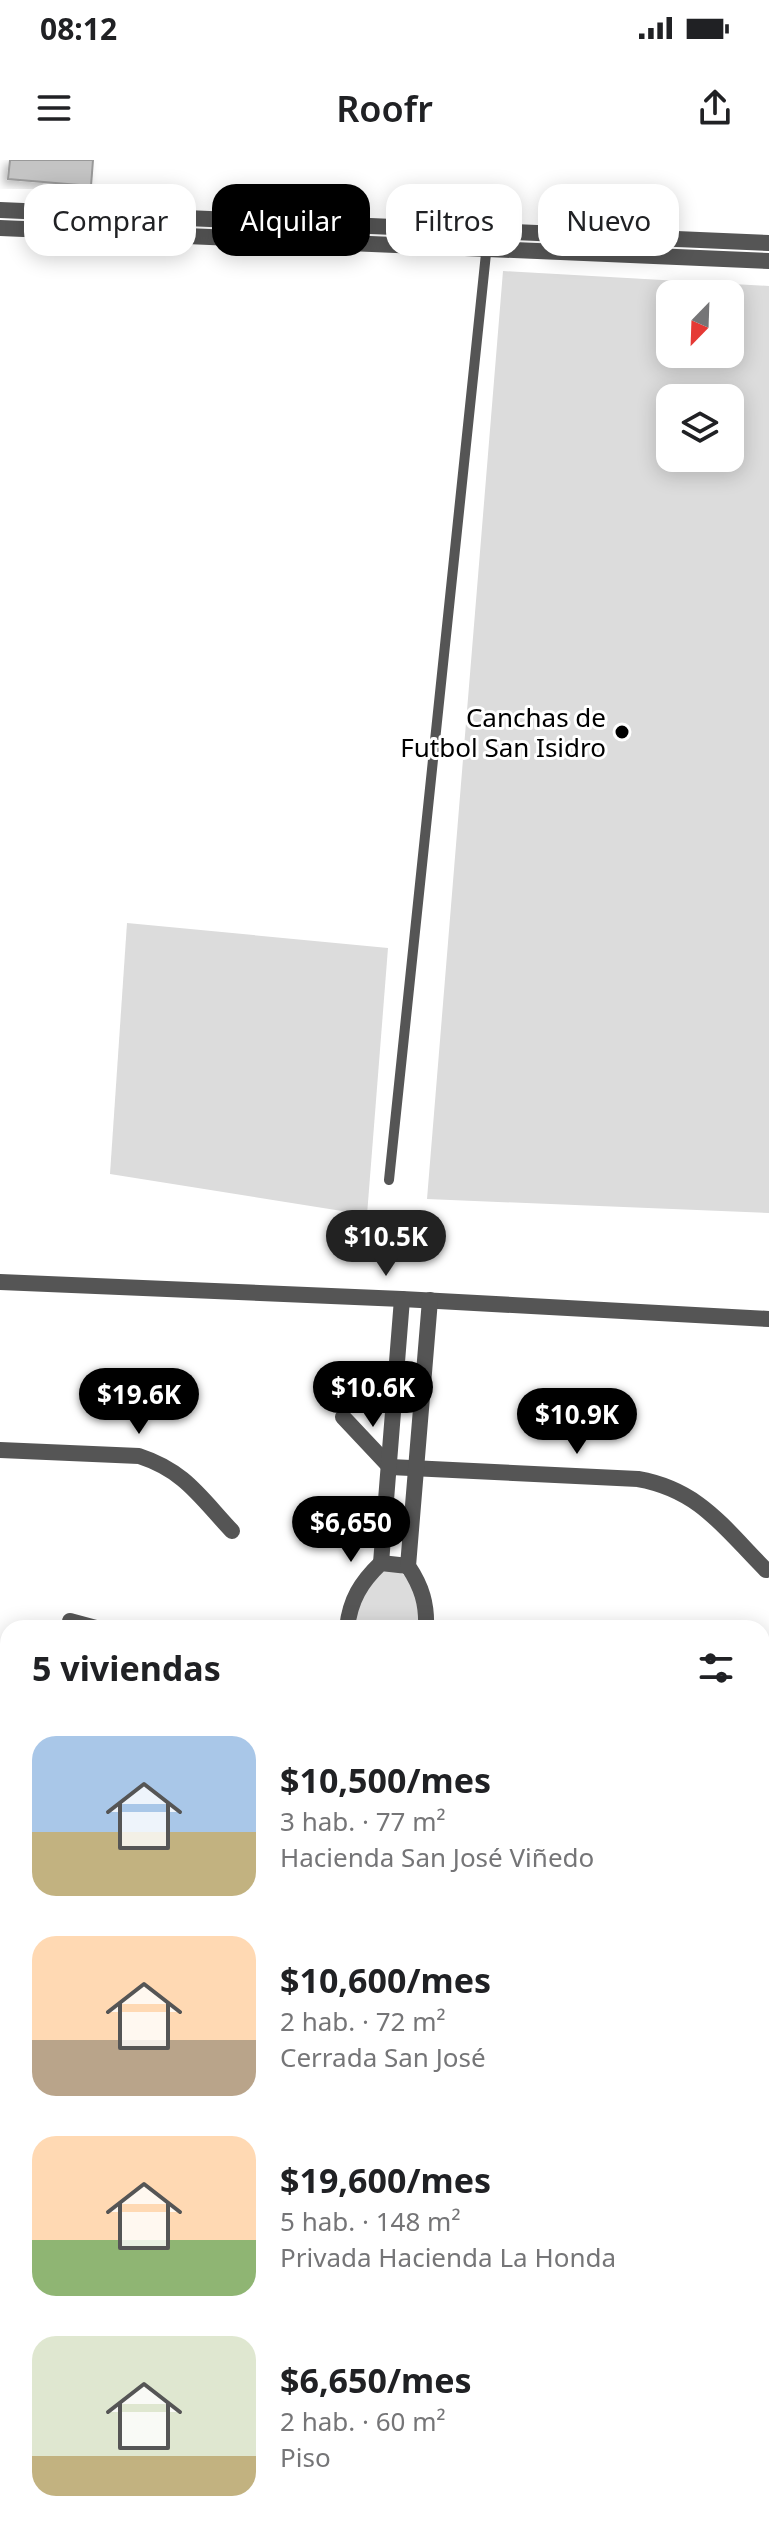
<!DOCTYPE html>
<html lang="es">
<head>
<meta charset="utf-8">
<style>
	:root { --surface:#fff; --page:#f2f2f2; --text:#202124; --muted:#757577; --accent:#000 }
	body { margin:0; font-family:"Noto Sans",sans-serif; background:var(--page); color:var(--text); height:100vh; display:flex; flex-direction:column; font-size:30px; white-space:nowrap }
	* { box-sizing:border-box; margin:0 }
	p { font-size:26px; color:var(--muted) }
	.icon { flex:none; width:44px; height:44px; fill:none; stroke:currentColor; stroke-width:2; stroke-linecap:round; stroke-linejoin:round }
	.map { position:relative; flex:1; overflow:hidden }
	.sheet { position:absolute; left:0px; top:1460px; width:770px; height:912px; display:flex; flex-direction:column; background:var(--surface); border-radius:24px 24px 0 0; box-shadow:0 4px 20px #0003 }
	.sheet>* { flex:none }
	.top-card { position:absolute; left:24px; top:24px; width:722px; height:72px; display:flex; gap:16px }
	.needle { width:52px; rotate:203deg }
	.buttons { position:absolute; left:656px; top:120px; display:grid; gap:16px }
	.buttons a { display:grid; place-items:center; width:88px; height:88px; border-radius:16px; background:var(--surface); box-shadow:0 4px 20px #0003; font-size:40px }
	.price { position:absolute; translate:-50% -68px; padding:0 18px; border-radius:28px; background:var(--accent); color:#fff; font-size:26px; line-height:52px; filter:drop-shadow(0 2px 4px #0008) }
	.price::after { content:''; position:absolute; left:50%; top:48px; width:24px; height:18px; margin-left:-12px; background:inherit; clip-path:polygon(0 0,100% 0,50% 100%) }
	.price.selected { background:#222; color:#fff }
	ul { padding:0; list-style:none }
	li { display:flex; align-items:center; gap:24px; height:200px; padding:0 32px }
	li span { display:grid; place-items:center; flex:none; width:224px; height:160px; border-radius:24px; color:#555 }
	li>.icon { margin-inline-start:auto }
	span .icon { width:96px; height:96px; fill:#fffc; stroke-width:1 }
	li b { font-size:34px }
	h2 { display:flex; justify-content:space-between; align-items:center; height:96px; padding:0 32px; font-size:34px }
	.tag { padding:0 28px; border-radius:24px; background:var(--surface); box-shadow:0 4px 20px #0003; font-size:28px; line-height:72px }
	.tag.selected { background:var(--accent); color:#fff }
	.status { display:flex; justify-content:space-between; align-items:center; height:56px; padding:0 40px; background:var(--surface); direction:ltr }
	.status svg { height:22px; fill:currentColor }
	header { display:flex; justify-content:space-between; align-items:center; height:104px; padding:0 32px; background:var(--surface); font-size:36px; font-weight:600 }
	.map>svg:first-child { display:block }
</style>
</head>
<body>
<div class="status"><b>08:12</b><svg viewBox="0 0 49 12"><path d="M0 12V9h3v3zM5 12V6h3v6zM10 12V3h3v9zM15 12V0h3v12zM26 1h20v11H26zM47 4h2v5h-2z"/></svg></div>
<header><svg class="icon" aria-label="menu" viewBox="0 0 24 24"><path d="M4 6h16M4 12h16M4 18h16"/></svg>Roofr<svg class="icon" aria-label="share" viewBox="0 0 24 24"><path d="M12 15V3M7 8l5-5 5 5M5 13v7h14v-7"/></svg></header>
<div class="map">
<svg width="769" height="2372" viewBox="0 0 769 2372">
	<defs>
		<filter id="shadow"><feDropShadow dx="-4.5" dy="4.5" stdDeviation="4" flood-color="#0004"/></filter>
	</defs>
	<rect width="100%" height="100%" fill="#fff"/>
	<g fill="#dcdcdc" fill-rule="evenodd">
		<path d="M503,111L769,126V1053L427,1039ZM670,134H730V194H670ZM670,238H730V298H670Z"/>
		<polygon points="127,763 388,788 367,1055 110,1014"/>
		<path d="M382,1409C420,1411 417,1437 423,1468H350L356,1441Z"/>
		<polygon points="769,1722 769,2063 762,2065 762,1726"/>
	</g>
	<polygon fill="#c4c4c4" stroke="#999" stroke-width="2" filter="url(#shadow)" points="10,0 93,0 91,26 8,19"/>
	<g fill="none" stroke-linecap="round" stroke-linejoin="round">
		<polyline stroke="#555" stroke-width="10" points="389,1020 487,84"/>
		<g stroke="#555" stroke-width="16">
			<polyline points="0,50 769,83"/>
			<polyline points="0,68 769,101"/>
			<polyline points="0,1122 402,1139 769,1159"/>
			<path d="M343,1257L390,1307L638,1319C700,1330 724,1368 766,1410"/>
			<path d="M0,1290L139,1296C185,1311 200,1337 232,1371"/>
			<polyline points="381,1403 402,1139"/>
			<polyline points="70,1461 96,1468"/>
			<path d="M347,1468C350,1440 361,1422 381,1403L408,1406"/>
			<path d="M426,1468C427,1444 422,1427 408,1406L430,1140"/>
			<polyline points="0,1616 8,1617"/>
			<polyline points="762,1656 769,1666"/>
			<polyline points="762,1716 769,1712"/>
			<polyline points="0,2004 8,2001"/>
			<polyline points="0,2053 8,2050"/>
			<polyline points="762,2069 769,2067"/>
			<polyline points="0,2225 8,2223"/>
			<polyline points="762,2240 769,2236"/>
			<polyline points="0,2321 8,2318"/>
			<polyline points="0,2346 8,2344"/>
			<polyline points="762,2363 769,2354"/>
			<polyline points="194,2364 196,2372"/>
			<polyline points="231,2364 232,2372"/>
			<polyline points="395,2364 396,2372"/>
			<polyline points="419,2364 420,2372"/>
			<polyline points="580,2372 580,2364"/>
		</g>
	</g>
	<circle fill="#000" stroke="#fff" stroke-width="3" cx="622" cy="572" r="8"/>
	<g text-anchor="middle" dominant-baseline="central" stroke-width="6" stroke-linejoin="round" paint-order="stroke">
		<g font-size="26" fill="#000" stroke="#fff" text-anchor="end">
			<text x="606" y="557">Canchas de<tspan x="606" dy="30">Futbol San Isidro</tspan></text>
		</g>
	</g>
</svg>
<div class="buttons">
<a><svg class="needle" viewBox="-14 -14 28 28"><path d="M0-13l5 13h-10z" fill="#e53935"/><path d="M0 13l5-13h-10z" fill="#757577"/></svg></a>
<a><svg class="icon" aria-label="layers" viewBox="0 0 24 24"><path d="M12 4l9 5-9 5-9-5zM3 14l9 5 9-5"/></svg></a>
</div>
<b class="price selected" style="left:386px;top:1118px">$10.5K</b>
<b class="price" style="left:373px;top:1269px">$10.6K</b>
<b class="price" style="left:139px;top:1276px">$19.6K</b>
<b class="price" style="left:577px;top:1296px">$10.9K</b>
<b class="price" style="left:351px;top:1404px">$6,650</b>
<div class="top-card">
<a class="tag">Comprar</a>
<a class="tag selected">Alquilar</a>
<a class="tag">Filtros</a>
<a class="tag">Nuevo</a>
</div>
<section class="sheet">
<h2>5 viviendas<svg class="icon" aria-label="filters" viewBox="0 0 24 24"><path d="M4 7h16M4 17h16"/><circle cx="9" cy="7" r="2"/><circle cx="15" cy="17" r="2"/></svg></h2>
<ul>
<li><span style="background:linear-gradient(#a9c7e8 60%,#c2b280 0)"><svg class="icon" aria-label="home" viewBox="0 0 24 24"><path d="M3 11l9-7 9 7M6 9v11h12V9"/></svg></span><div><b>$10,500/mes</b><p>3 hab. · 77 m²</p><p>Hacienda San José Viñedo</p></div></li>
<li><span style="background:linear-gradient(#ffd9b3 65%,#b9a48a 0)"><svg class="icon" aria-label="home" viewBox="0 0 24 24"><path d="M3 11l9-7 9 7M6 9v11h12V9"/></svg></span><div><b>$10,600/mes</b><p>2 hab. · 72 m²</p><p>Cerrada San José</p></div></li>
<li><span style="background:linear-gradient(#ffd9b3 65%,#8fb573 0)"><svg class="icon" aria-label="home" viewBox="0 0 24 24"><path d="M3 11l9-7 9 7M6 9v11h12V9"/></svg></span><div><b>$19,600/mes</b><p>5 hab. · 148 m²</p><p>Privada Hacienda La Honda</p></div></li>
<li><span style="background:linear-gradient(#dfe7d0 75%,#c2b280 0)"><svg class="icon" aria-label="home" viewBox="0 0 24 24"><path d="M3 11l9-7 9 7M6 9v11h12V9"/></svg></span><div><b>$6,650/mes</b><p>2 hab. · 60 m²</p><p>Piso</p></div></li>
</ul>
</section>
</div>
</body>
</html>
